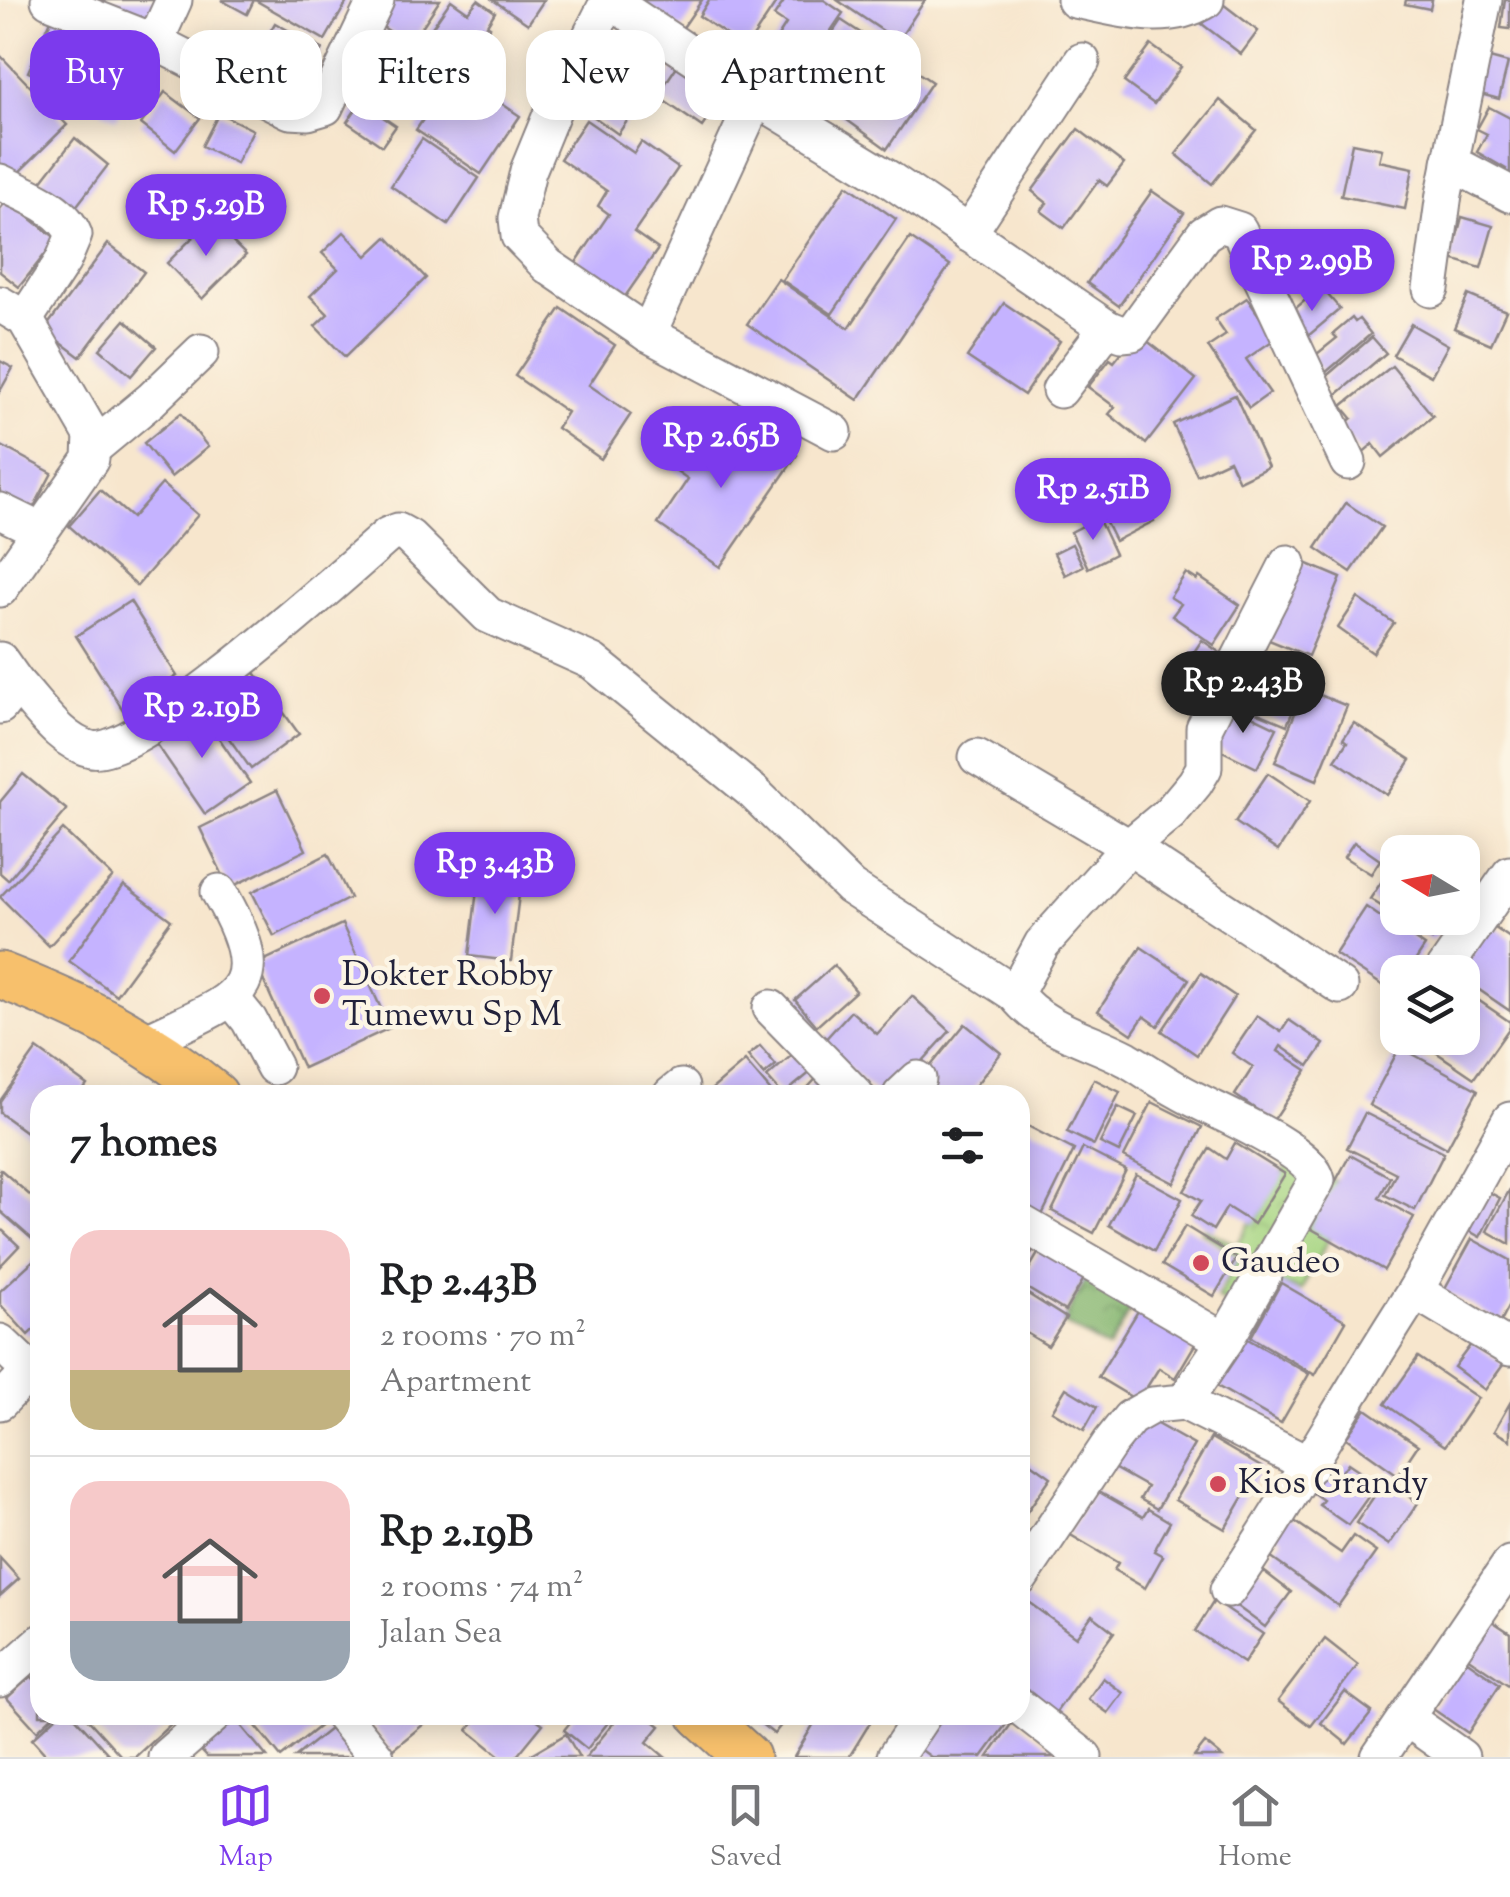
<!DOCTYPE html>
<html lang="en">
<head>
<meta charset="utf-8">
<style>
	:root { --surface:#fff; --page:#f2f2f2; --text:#202124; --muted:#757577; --line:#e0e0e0; --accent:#7c3aed }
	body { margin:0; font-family:"Sorts Mill Goudy",serif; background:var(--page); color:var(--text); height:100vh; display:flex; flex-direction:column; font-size:38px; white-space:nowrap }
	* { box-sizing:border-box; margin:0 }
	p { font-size:32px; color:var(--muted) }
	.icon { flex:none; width:55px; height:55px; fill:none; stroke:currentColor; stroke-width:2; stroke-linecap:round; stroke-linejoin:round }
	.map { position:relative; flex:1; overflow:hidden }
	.drawer { position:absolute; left:30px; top:1085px; width:1000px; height:640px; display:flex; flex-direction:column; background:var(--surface); border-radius:30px; box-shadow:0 5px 25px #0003 }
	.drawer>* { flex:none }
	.top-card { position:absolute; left:30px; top:30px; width:1000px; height:90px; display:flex; gap:20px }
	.needle { width:65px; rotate:280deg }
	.tools { position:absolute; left:1380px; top:835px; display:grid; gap:20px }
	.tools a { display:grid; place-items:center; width:100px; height:100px; border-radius:20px; background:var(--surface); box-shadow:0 5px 25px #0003; font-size:50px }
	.price { position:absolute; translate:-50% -85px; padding:0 22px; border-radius:35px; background:var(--accent); color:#fff; font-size:32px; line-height:65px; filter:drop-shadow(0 2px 5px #0008) }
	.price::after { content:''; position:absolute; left:50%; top:60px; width:30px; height:22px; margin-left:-15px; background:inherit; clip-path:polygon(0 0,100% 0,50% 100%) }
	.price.on { background:#222; color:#fff }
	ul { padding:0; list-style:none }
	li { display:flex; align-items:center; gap:30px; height:250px; padding:0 40px }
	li+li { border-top:2px solid var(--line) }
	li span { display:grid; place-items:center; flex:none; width:280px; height:200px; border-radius:30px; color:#555 }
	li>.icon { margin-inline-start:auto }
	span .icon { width:120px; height:120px; fill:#fffc; stroke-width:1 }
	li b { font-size:42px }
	h2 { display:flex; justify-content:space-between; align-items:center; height:120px; padding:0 40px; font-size:42px }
	.tag { padding:0 35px; border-radius:30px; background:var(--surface); box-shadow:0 5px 25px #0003; font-size:35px; line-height:90px }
	.tag.on { background:var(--accent); color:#fff }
	.dock { display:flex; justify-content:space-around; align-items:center; height:140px; border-top:2px solid var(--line); background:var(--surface); font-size:28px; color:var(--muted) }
	.dock a { display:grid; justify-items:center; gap:5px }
	.dock .on { color:var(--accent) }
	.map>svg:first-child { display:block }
</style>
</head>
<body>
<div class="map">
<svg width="1510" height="1757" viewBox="0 0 1510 1757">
	<defs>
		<pattern id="forest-crowns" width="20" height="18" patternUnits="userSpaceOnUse" patternTransform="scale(2.5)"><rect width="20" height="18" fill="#84b670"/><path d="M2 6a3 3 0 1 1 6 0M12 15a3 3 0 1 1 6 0" fill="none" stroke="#6c945d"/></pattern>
		<pattern id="park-crowns" width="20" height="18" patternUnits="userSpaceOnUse" patternTransform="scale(2.5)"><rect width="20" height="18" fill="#a6d582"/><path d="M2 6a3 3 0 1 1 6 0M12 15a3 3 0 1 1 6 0" fill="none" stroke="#8fb771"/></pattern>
	</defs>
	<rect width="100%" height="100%" fill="#fcf5e5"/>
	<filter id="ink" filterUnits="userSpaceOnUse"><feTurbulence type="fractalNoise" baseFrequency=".01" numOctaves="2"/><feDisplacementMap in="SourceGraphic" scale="20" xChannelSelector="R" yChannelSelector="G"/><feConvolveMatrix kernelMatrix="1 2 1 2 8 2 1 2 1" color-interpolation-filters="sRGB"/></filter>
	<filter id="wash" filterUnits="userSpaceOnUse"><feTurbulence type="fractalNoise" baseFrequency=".0048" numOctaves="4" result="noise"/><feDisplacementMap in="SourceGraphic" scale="40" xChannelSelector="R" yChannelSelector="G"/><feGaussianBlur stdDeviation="2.25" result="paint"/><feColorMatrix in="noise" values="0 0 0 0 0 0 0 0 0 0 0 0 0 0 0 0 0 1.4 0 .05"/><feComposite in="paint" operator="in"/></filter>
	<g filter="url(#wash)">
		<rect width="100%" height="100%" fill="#f7e6cd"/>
		<polygon fill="url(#forest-crowns)" stroke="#536c56" stroke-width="2.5" points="1094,1264 1144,1286 1108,1349 1063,1323"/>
		<polygon fill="url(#park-crowns)" stroke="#647c5e" stroke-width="2.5" points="1292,1157 1336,1182 1329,1238 1301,1291 1250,1273 1229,1305 1217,1298 1239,1257 1201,1231 1203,1228 1237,1245 1249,1224 1255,1222"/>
		<g id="blocks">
			<g fill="#c5b3ff">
				<polygon points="96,0 161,0 142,30"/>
				<polygon points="221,0 254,0 247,14"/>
				<polygon points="255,0 348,0 325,40"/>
				<polygon points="388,0 440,0 410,45 374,21"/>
				<polygon points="451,0 468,12 478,0 495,12 487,25 490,27 461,69 422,42"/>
				<polygon points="493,0 544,0 528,24"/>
				<polygon points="639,0 702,0 682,29"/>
				<polygon points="709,0 778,0 746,48 699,16"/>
				<polygon points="785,0 824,0 843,13 820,47 803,36 787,61 770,49 786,24 774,16"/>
				<polygon points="837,0 925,0 898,41"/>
				<polygon points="1406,0 1432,0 1430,9 1405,4"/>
				<polygon points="1505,0 1510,0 1510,29 1501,28"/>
				<polygon points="1219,1 1258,31 1241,54 1202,24"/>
				<polygon points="54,13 103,35 77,95 28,72"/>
				<polygon points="841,20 882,47 851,95 883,49 932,82 887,149 829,107 819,121 798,107 808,93 797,86"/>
				<polygon points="275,23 322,49 301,86 254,59"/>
				<polygon points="385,32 435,67 410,103 361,69"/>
				<polygon points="1151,45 1181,67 1154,104 1124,82"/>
				<polygon points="0,55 67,125 9,182 0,172"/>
				<polygon points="1482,56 1508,63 1499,99 1473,92"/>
				<polygon points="683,57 728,89 702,127 657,96"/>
				<polygon points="107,60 139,80 116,119 83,99"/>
				<polygon points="455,72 520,116 481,174 416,130"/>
				<polygon points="612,73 645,95 618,134 586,111"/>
				<polygon points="165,92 200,118 175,151 141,124"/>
				<polygon points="1220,100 1256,130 1212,184 1176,154"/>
				<polygon points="361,102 396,126 382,146 347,122"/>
				<polygon points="1489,107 1510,118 1510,186 1500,181 1506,169 1477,152 1487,134 1477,129"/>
				<polygon points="219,113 253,130 236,163 202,146"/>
				<polygon points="586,120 634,153 641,142 678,168 634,232 658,249 622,301 573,267 609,214 598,206 607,191 560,159"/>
				<polygon points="1078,129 1124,164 1107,186 1099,180 1064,228 1041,211 1047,203 1032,191"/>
				<polygon points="75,138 108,165 75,208 41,182"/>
				<polygon points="422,139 479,178 448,225 391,186"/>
				<polygon points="1352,143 1382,149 1379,161 1413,168 1405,209 1341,196"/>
				<polygon points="847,185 896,219 832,314 782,280"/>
				<polygon points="1152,191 1184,213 1119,306 1087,283"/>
				<polygon points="7,200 57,239 19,287 0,272 0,209"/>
				<polygon points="1462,217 1493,226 1481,268 1451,259"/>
				<polygon points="210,220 246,255 202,299 167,263"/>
				<polygon points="344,232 367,256 387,237 426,278 345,357 315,326 328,314 310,296 338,269 322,253"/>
				<polygon points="910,238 950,265 858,400 747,324 778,279 849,328"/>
				<polygon points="108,244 144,272 80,357 44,330"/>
				<polygon points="1321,287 1340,309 1302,341 1284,318"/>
				<polygon points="1468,295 1506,311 1491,344 1454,328"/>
				<polygon points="1247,298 1275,339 1246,359 1270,393 1249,408 1208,347 1226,335 1215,319"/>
				<polygon points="1004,303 1060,341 1024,395 967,357"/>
				<polygon points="561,308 615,345 589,385 631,414 601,459 557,428 567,412 515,376"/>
				<polygon points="1352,318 1355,322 1359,319 1371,334 1325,373 1312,358 1337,338 1333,334"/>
				<polygon points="125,320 156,347 131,376 100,349"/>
				<polygon points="1411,324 1448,345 1431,376 1393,355"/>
				<polygon points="1137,333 1196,379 1146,444 1109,414 1115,407 1088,387 1110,359 1114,362"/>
				<polygon points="1372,337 1386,353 1336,395 1323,379"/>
				<polygon points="0,361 13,368 0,391"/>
				<polygon points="1392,366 1433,416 1383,457 1373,444 1361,454 1340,428 1352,418 1342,406"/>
				<polygon points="1235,395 1268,467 1239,481 1229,460 1197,475 1173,424"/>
				<polygon points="181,413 208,447 171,477 144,443"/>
				<polygon points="697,422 750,459 766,434 797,455 720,567 658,524 688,479 668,465"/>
				<polygon points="0,445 52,473 29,516 0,501"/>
				<polygon points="1132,476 1154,521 1115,541 1092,495"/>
				<polygon points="162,484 198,515 137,586 69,526 100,490 132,518"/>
				<polygon points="1346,503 1382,527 1351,572 1316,548"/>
				<polygon points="1098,518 1115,554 1088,568 1071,532"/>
				<polygon points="1072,544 1083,566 1065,575 1054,553"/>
				<polygon points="1296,559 1341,578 1308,656 1264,638"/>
				<polygon points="1186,573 1197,580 1199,577 1240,605 1214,645 1172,616 1181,604 1170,597"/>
				<polygon points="1358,598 1394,623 1373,653 1338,628"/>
				<polygon points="130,601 177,676 123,710 76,636"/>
				<polygon points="1202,640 1226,657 1202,692 1178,676"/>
				<polygon points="1243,656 1305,682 1287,725 1225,699"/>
				<polygon points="251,667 299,734 251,769 203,702"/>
				<polygon points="1305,689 1347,706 1317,780 1275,762"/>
				<polygon points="1229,705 1277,728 1257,768 1210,745"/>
				<polygon points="199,709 250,783 205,814 154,740"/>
				<polygon points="1354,723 1411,760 1387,795 1335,760 1347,742 1343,739"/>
				<polygon points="1268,773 1310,801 1278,851 1235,822"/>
				<polygon points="23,774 67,810 8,880 0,873 0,802"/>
				<polygon points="277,790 306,850 229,888 200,828"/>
				<polygon points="63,830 113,877 49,946 0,897"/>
				<polygon points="1354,842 1380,860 1371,874 1344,857"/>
				<polygon points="328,854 350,898 274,936 252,892"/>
				<polygon points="1398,857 1398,918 1447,918 1432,940 1412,927 1407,934 1425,946 1408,972 1398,972 1398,988 1394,993 1335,954 1366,907 1382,918 1387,910 1370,899"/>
				<polygon points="479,873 521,878 511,961 469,956"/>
				<polygon points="124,885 171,920 116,995 69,961"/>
				<polygon points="342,924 390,1028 303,1068 256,964"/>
				<polygon points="1489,924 1510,938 1510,1011 1462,978 1462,972"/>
				<polygon points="1141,947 1189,979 1158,1026 1144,1016 1132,1034 1098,1011"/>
				<polygon points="834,965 856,991 817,1026 795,1000"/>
				<polygon points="1201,973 1235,996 1197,1055 1162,1031"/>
				<polygon points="1462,989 1510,1022 1510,1027 1474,1078 1415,1038 1462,1038"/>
				<polygon points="912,996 950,1031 892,1095 879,1095 822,1043 851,1011 877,1034"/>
				<polygon points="1257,1016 1281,1032 1289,1020 1324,1044 1309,1066 1281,1046 1278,1051 1307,1070 1273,1121 1235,1095 1253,1067 1232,1053"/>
				<polygon points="965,1024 1001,1053 968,1095 907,1095"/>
				<polygon points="760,1046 776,1065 764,1075 748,1056"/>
				<polygon points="801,1047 818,1066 783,1095 767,1077"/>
				<polygon points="1400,1047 1478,1090 1447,1148 1369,1105"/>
				<polygon points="37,1049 87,1085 80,1095 40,1095 40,1142 0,1113 0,1101"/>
				<polygon points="745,1061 774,1095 705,1095"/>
				<polygon points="824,1070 849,1095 801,1095"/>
				<polygon points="1094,1079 1120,1092 1094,1145 1067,1132"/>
				<polygon points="1152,1102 1202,1127 1174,1183 1124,1157"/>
				<polygon points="1118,1107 1137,1116 1119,1152 1100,1143"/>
				<polygon points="1365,1113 1444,1153 1415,1210 1385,1195 1396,1173 1347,1148"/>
				<polygon points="1020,1122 1074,1150 1041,1217 1020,1206"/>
				<polygon points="1235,1143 1285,1174 1254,1224 1227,1207 1213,1230 1191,1216 1201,1201 1184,1191 1210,1148 1226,1159"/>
				<polygon points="1083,1148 1126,1170 1094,1233 1052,1211"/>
				<polygon points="1350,1155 1390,1177 1379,1198 1414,1217 1384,1270 1310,1228"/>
				<polygon points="0,1169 40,1204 40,1246 0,1211"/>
				<polygon points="1136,1174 1182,1199 1154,1251 1109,1225"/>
				<polygon points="1510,1189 1510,1244 1487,1231"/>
				<polygon points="1485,1190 1500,1198 1480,1237 1464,1228"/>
				<polygon points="1185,1226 1237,1258 1214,1296 1162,1265"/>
				<polygon points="0,1228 19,1246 0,1266"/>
				<polygon points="1472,1239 1510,1260 1510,1304 1501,1321 1444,1290"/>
				<polygon points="1046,1240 1091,1267 1065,1311 1020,1284"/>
				<polygon points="1020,1244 1032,1252 1020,1272"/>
				<polygon points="38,1256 40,1324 28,1335 0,1304 0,1291"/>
				<polygon points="1281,1283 1346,1321 1315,1375 1251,1337"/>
				<polygon points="1020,1289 1066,1318 1048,1346 1020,1329"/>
				<polygon points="1144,1301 1200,1336 1175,1378 1159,1368 1138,1401 1098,1377"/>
				<polygon points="1246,1338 1309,1374 1281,1423 1217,1386"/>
				<polygon points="1472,1343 1503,1365 1485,1390 1454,1367"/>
				<polygon points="1418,1357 1478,1398 1445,1446 1385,1404"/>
				<polygon points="1066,1388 1097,1407 1084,1430 1052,1411"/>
				<polygon points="1510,1403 1510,1440 1494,1431"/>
				<polygon points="1366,1409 1418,1445 1398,1475 1346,1438"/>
				<polygon points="1139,1414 1194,1445 1157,1509 1140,1499 1147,1487 1110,1466"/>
				<polygon points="1211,1438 1261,1467 1225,1529 1175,1500"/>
				<polygon points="1020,1455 1051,1477 1020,1522"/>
				<polygon points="1348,1463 1378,1483 1348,1525 1319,1505 1323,1500 1307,1489 1323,1467 1338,1477"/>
				<polygon points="1385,1480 1418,1503 1389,1545 1356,1523"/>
				<polygon points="1094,1489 1143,1517 1148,1509 1170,1522 1154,1551 1163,1556 1145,1588 1114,1570 1118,1563 1069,1534"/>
				<polygon points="1287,1516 1341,1553 1353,1536 1376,1552 1338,1606 1270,1557 1283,1539 1275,1533"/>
				<polygon points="0,1558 19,1579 0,1596"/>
				<polygon points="1253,1563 1291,1592 1265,1627 1227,1599"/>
				<polygon points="1020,1596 1076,1637 1092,1615 1114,1632 1054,1715 1020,1689"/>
				<polygon points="1214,1601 1263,1634 1244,1663 1195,1631"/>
				<polygon points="1492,1621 1510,1633 1510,1686 1467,1657"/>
				<polygon points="1325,1639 1358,1665 1311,1726 1278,1701"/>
				<polygon points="1466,1660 1500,1684 1468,1733 1433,1709"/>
				<polygon points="31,1676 40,1685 40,1715 54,1715 37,1731 7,1698"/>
				<polygon points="1103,1678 1123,1693 1108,1713 1088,1699"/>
				<polygon points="1345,1692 1372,1712 1347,1744 1321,1723"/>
				<polygon points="58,1715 73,1715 111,1757 48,1757 32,1739"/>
				<polygon points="84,1715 163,1715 171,1724 135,1757 122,1757"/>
				<polygon points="247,1715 323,1715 327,1720 281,1757"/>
				<polygon points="364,1715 435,1715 392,1750"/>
				<polygon points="480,1715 531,1715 543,1724 516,1757 501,1757 468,1730"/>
				<polygon points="576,1715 614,1715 587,1749 564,1730"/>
				<polygon points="620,1715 646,1715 660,1726 647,1742 665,1757 586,1757"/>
				<polygon points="750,1715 789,1715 774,1734"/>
				<polygon points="819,1715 868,1715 873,1718 849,1757 794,1757"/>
				<polygon points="932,1715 1013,1715 982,1757 931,1757 912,1743"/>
				<polygon points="233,1716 267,1757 207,1757 197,1746"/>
				<polygon points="1014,1720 1064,1757 988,1757"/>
				<polygon points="330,1729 353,1757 295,1757"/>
				<polygon points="566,1734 579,1757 527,1757"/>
				<polygon points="1205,1743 1222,1757 1194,1757"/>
			</g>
		</g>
	</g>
	<g filter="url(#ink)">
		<use href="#blocks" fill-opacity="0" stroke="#8c8484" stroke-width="2.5"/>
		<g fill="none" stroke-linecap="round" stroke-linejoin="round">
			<defs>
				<g id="minor">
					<polyline points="49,0 155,42 290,111 308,112 325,107 376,0"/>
					<polyline points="609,0 756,98 889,179 1107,328 1060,390"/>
					<polyline points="609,0 553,110 528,171 517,218 519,236 548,266 648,334 834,432"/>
					<path d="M1075,0C1119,8 1166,25 1206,0"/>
					<polyline points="155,42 174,0"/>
					<polyline points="1450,162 1510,194"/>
					<path d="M0,182C25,195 63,207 74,235L63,261L25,319"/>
					<polyline points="968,234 1082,61"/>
					<polyline points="1431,289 1444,194 1484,0"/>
					<polyline points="0,304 25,319 92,435 91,459 0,589"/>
					<polyline points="1107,328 1122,334 1132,333 1204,234 1220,224 1239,230 1348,462"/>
					<polyline points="648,334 756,98"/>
					<polyline points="93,448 151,400 201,352"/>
					<polyline points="0,511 39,530"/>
					<polyline points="0,660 17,684 0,706"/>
					<path d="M17,684C37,705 61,743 91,749C139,760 344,573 388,535L398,531L409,537L488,615L593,662L753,792L850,887L1015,994"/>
					<polyline points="977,757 1129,847 1340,986"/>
					<polyline points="1442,972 1510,874"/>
					<polyline points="232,999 249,1020 274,1067"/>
					<polyline points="771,1008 856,1095"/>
					<path d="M145,1042C232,999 280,996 219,892"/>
					<polyline points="671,1095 681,1087"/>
					<polyline points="901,1095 918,1079"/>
					<polyline points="1020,1222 1225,1341"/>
					<polyline points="1415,1291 1510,1120"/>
					<polyline points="0,1342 40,1380"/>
					<polyline points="0,1402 30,1371"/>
					<polyline points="1184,1402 1310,1465"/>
					<path d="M1020,1578L1110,1443L1130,1418L1153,1405L1184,1402L1225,1341L1317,1180C1311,1148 1208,1109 1179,1091C1161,1081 1144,1069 1127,1059C1090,1039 1042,1030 1015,994L1042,944L1129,847L1170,813L1195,783L1204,768V728L1288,563"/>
					<path d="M1228,1590C1295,1493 1350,1390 1415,1291L1510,1348"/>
					<polyline points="0,1679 40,1643"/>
					<polyline points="1020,1707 1084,1757"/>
					<polyline points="342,1715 376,1757"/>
					<polyline points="1406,1718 1461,1757"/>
					<polyline points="166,1757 214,1715"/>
					<polyline points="895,1757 923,1715"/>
					<polyline points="1379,1757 1510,1564"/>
				</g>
				<g id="major">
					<path d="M0,975C84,1008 145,1037 215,1095"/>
					<polyline points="701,1715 747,1757"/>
				</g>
			</defs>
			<use href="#minor" stroke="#8c8484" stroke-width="39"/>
			<use href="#major" stroke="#8c8484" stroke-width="49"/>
			<use href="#minor" stroke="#fff" stroke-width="35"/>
			<use href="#major" stroke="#f7c06c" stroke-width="45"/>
		</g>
	</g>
	<g fill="#d1495b" stroke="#fcf5e5" stroke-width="4">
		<circle cx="322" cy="996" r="10"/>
		<circle cx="1201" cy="1263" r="10"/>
		<circle cx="1218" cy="1484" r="10"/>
	</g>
	<g text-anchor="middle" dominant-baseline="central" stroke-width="9" stroke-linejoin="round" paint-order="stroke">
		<g font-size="35" fill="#22223b" stroke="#fcf5e5" text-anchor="start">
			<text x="342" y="976">Dokter Robby<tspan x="342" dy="40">Tumewu Sp M</tspan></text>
			<text x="1221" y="1263">Gaudeo</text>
			<text x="1238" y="1484">Kios Grandy</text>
		</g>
	</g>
</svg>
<div class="tools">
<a><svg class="needle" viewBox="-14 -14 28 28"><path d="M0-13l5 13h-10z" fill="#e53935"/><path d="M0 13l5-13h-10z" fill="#757577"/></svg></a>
<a><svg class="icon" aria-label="layers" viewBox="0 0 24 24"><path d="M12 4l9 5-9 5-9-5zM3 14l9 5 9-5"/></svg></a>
</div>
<b class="price" style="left:206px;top:259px">Rp 5.29B</b>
<b class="price" style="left:1312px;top:314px">Rp 2.99B</b>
<b class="price" style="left:721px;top:491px">Rp 2.65B</b>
<b class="price" style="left:1093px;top:543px">Rp 2.51B</b>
<b class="price on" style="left:1243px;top:736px">Rp 2.43B</b>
<b class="price" style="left:202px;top:761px">Rp 2.19B</b>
<b class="price" style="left:495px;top:917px">Rp 3.43B</b>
<div class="top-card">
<a class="tag on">Buy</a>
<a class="tag">Rent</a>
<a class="tag">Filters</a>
<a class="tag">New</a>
<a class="tag">Apartment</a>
</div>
<section class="drawer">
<h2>7 homes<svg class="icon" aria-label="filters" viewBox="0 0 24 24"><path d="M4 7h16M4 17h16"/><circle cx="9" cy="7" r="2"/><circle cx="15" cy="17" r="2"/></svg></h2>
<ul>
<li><span style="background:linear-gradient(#f6c9c9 70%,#c2b280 0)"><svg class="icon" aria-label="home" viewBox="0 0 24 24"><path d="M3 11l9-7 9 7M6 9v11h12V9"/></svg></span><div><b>Rp 2.43B</b><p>2 rooms · 70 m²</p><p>Apartment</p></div></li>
<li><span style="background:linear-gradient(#f6c9c9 70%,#9aa5b1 0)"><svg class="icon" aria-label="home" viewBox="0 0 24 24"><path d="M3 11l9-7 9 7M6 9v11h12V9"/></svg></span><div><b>Rp 2.19B</b><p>2 rooms · 74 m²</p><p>Jalan Sea</p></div></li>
</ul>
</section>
</div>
<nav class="dock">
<a class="on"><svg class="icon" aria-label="map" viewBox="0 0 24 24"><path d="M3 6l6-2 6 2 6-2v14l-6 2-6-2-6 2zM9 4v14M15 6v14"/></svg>Map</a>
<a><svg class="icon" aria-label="saved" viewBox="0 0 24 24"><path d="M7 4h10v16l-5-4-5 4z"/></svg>Saved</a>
<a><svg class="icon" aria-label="home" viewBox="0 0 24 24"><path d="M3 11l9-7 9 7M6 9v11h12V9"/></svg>Home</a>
</nav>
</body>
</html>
